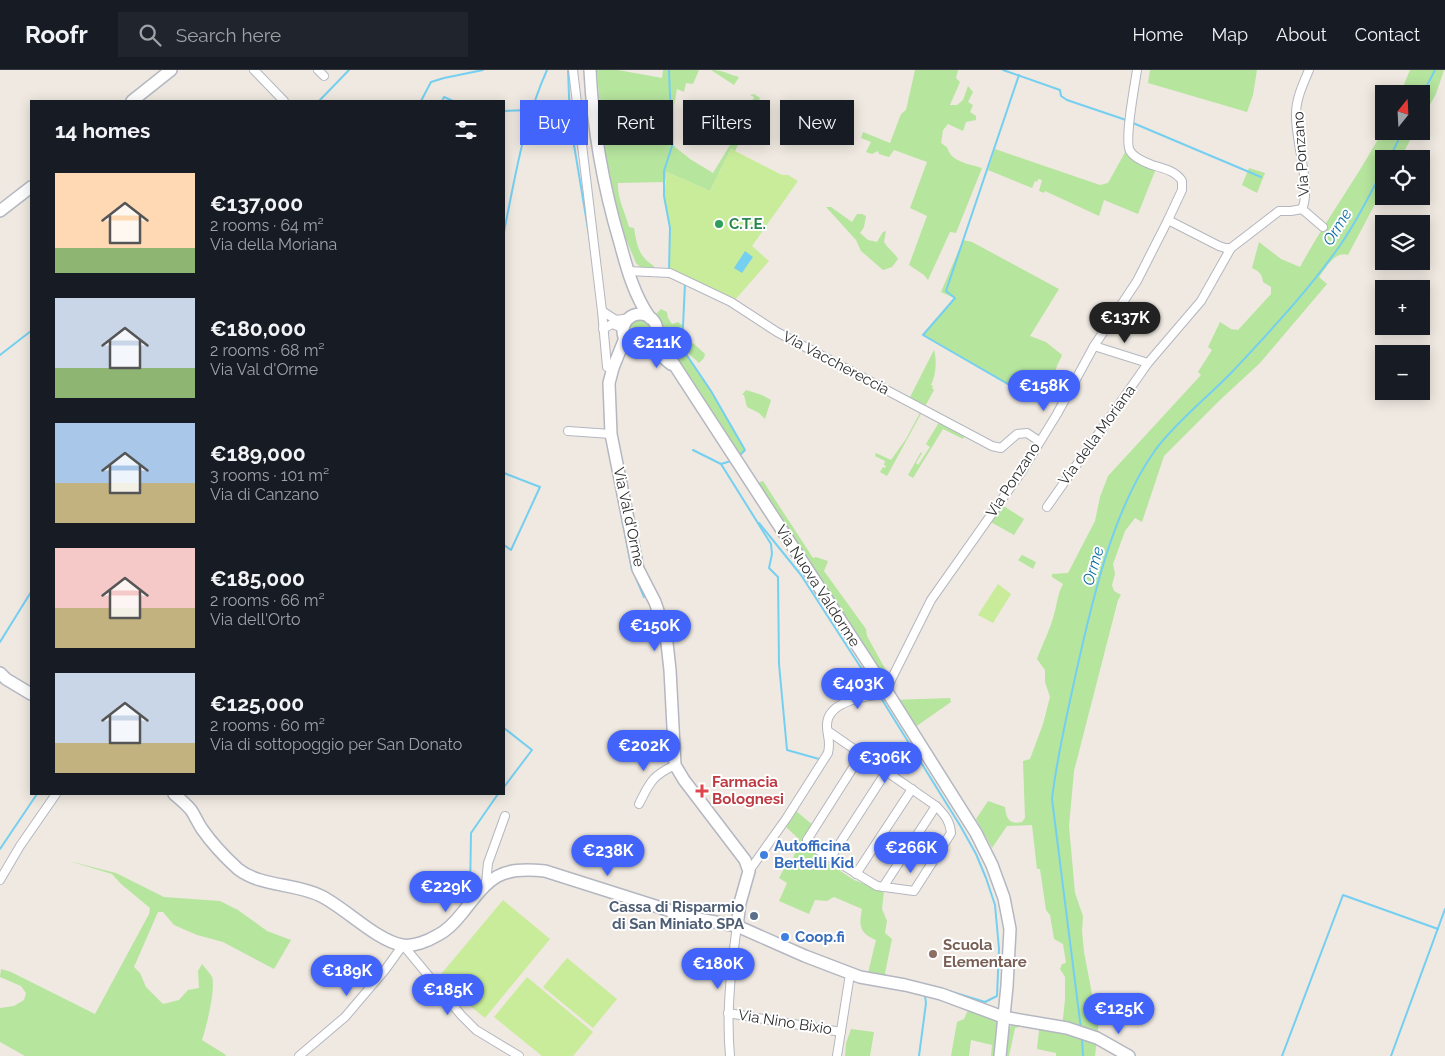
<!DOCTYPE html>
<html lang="en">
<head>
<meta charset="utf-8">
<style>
	:root { --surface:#171b24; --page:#20242c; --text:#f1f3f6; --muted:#9ea1a6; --line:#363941; --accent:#4264fb }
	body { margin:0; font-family:Raleway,sans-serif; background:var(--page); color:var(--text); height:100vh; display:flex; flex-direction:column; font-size:19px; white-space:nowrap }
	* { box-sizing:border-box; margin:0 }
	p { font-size:16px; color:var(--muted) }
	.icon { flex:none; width:28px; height:28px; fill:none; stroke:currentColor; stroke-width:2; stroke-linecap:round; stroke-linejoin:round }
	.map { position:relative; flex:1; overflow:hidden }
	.details { position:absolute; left:30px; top:30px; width:475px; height:695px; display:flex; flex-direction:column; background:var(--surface); border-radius:0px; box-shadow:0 2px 12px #0003 }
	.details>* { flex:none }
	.banner { position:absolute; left:520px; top:30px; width:475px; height:45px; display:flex; gap:10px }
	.needle { width:32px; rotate:18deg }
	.tools { position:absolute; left:1375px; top:15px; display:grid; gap:10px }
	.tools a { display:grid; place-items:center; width:55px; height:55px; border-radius:0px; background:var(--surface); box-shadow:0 2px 12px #0003; font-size:25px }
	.price { position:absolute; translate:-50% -42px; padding:0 11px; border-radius:18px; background:var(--accent); color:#fff; font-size:16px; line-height:32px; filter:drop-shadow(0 1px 2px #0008) }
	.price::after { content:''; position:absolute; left:50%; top:30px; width:15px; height:11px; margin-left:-8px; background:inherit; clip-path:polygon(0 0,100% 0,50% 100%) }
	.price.active { background:#222; color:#fff }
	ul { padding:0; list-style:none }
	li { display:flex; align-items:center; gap:15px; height:125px; padding:0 25px }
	li span { display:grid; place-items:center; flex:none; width:140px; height:100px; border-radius:0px; color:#555 }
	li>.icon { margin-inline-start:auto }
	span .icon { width:60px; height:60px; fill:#fffc; stroke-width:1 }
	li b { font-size:21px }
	h2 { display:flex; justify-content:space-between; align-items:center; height:60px; padding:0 25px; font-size:21px }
	.pill { padding:0 18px; border-radius:0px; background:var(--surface); box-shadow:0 2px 12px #0003; font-size:18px; line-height:45px }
	.pill.active { background:var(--accent); color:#fff }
	header { display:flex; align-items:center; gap:30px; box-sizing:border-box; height:70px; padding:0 25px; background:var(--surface); border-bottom:1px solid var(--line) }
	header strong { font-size:24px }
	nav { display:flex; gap:28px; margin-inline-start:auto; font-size:18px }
	.search { width:350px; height:45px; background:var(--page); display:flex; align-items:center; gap:12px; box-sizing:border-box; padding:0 18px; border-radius:0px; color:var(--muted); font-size:19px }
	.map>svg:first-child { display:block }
</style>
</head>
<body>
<header>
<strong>Roofr</strong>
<div class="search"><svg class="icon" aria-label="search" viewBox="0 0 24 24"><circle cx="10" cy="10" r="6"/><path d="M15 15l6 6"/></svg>Search here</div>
<nav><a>Home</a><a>Map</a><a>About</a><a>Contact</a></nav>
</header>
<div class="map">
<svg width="1445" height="986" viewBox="0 0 1445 986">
	<rect width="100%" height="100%" fill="#efe9e1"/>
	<g fill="#b6e59e">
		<path d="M597,0H618L662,8L663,0H699L693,14L686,13L684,22L677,19L674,37V76L690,89L713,103L730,75L754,27L750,25L754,24L760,28L735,81L731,79L710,121L667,102L665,112L618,113C617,128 625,142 629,157L634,158C637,175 638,186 654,196L653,198L640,197L636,193L625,167L617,136L609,112L603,80Z"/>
		<path d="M711,0C724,0 727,4 739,7L734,15Z"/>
		<path d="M915,0H958L956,8L960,12L950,35H957L963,30L968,16L973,22L968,32L973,35L970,42L976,46V50L966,52L963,61L948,54L943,60L941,73C950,79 946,77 951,85C958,93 973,95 982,98L956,163L950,162L928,210L924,205L909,195L927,146L910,138L927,92L894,80L889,87L879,84L878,81L872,84L866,82L871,72L861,68L863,62L890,73L901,44L906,40Z"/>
		<polygon points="1150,0 1257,0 1253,25 1247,42 1148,13"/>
		<polygon points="1410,0 1444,0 1436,24 1421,50 1421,24 1400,24"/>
		<path d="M1384,58V61H1415L1400,89H1384V117L1348,185C1335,180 1326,198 1319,207L1327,214L1260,293L1220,330L1164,386L1142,452L1135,448L1125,461L1113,494L1115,504L1112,515L1114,521L1121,525L1118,530L1074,701L1069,756L1075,823L1083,846L1082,861L1084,882L1092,924L1098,941L1099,951L1095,986H1056V983L1037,979L1039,961L1037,956L1062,957L1065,930V907L1060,899L1062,894L1066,893L1063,874L1054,869L1050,845L1046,840L1040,799H1037L1032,755L1007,756L992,778L976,749L988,731L1005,737C1006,748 1009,755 1022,752L1025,748L1023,691L1030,689L1043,654L1050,627L1045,612V600L1037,589C1042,575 1049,562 1053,548C1057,536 1057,525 1063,514L1052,507V504L1068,503L1095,451L1100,427L1108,406L1201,305L1198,302L1212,280L1208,277L1220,252L1231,259L1238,260L1271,224V217L1263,212C1262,204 1259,201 1252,198L1259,172L1281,189L1300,197C1326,149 1359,106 1384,58Z"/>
		<polygon points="1128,77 1131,83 1157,96 1138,144 1104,130 1099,146 1045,121 1044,123 1039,121 1042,110 1038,109 1037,112 1035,111 1032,118 988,100 995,79 1100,115 1108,113"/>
		<polygon points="1249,98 1265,103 1257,123 1242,115"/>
		<path d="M826,137H831L852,152L857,144H862L866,146L864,157L860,163L868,170L877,172L883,162L886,161L884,172C888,179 894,182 898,189L892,197L883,200L861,181L856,170Z"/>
		<path d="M963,170L972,172L1059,219L1030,266L1046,272L1062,285C1061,289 1058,292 1057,296C1051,317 1046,316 1027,318L1026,324L923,265L954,228L941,222Z"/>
		<polygon points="661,239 667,242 668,248 672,254 678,252 682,255 682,278 711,321 745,380 740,386 685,299 672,283 665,270 662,254 655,245"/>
		<circle cx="640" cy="262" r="13"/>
		<polygon points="693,273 705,284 704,288 699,293 688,283 689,276"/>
		<path d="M934,280C937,290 936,305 931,315L933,316L932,318L934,320L887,406L880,402L883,397L885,398L886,396L884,395L885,391L875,386L876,383L891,390L906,369L922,339L908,331Z"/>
		<polygon points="746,320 762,325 771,330 765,349 759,343 747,337 744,325 742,325"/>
		<polygon points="941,349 966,362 963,369 943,359 913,408 908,405 921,382 922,383 916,393 918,395 930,377 926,374"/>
		<polygon points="763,411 813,488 816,487 828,491 824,501 866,559 867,566 888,604 891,605 887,610 882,607 757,413"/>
		<polygon points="999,433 1024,449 1014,465 987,450"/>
		<polygon points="1022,485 1036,492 1033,499 1018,490"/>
		<polygon points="950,628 951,632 911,660 892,630"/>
		<path d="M796,741L814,756L807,779L854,810L884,821L882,839L887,851L885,863L892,869L885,903L889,908L868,903L876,870C859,863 859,855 862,839L834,827L827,831L815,830L809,844L779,831L787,813L779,808L789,789L792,791L795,783L793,781L799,769L786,757Z"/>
		<path d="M69,791L116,803L164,827L220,831L238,840L267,861L291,870L274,899L223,872L197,865L174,855L163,842H158L134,897L140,903L146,917L163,934L179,930L188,920L199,918L198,901L202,894C205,898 210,903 212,907C216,919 206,958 202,970L226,985L225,986H25L0,972V938L14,936L24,930L26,923L21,916L0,907L1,899L11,902L95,944L149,844L150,838L121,814L112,804Z"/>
		<polygon points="968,940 996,950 999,954 1000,986 991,986 992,975 971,970 969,986 951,986 957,952 964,949"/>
		<path d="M1013,954L1026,955L1015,958L1009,986H1004C1005,976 1005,961 1013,954Z"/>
		<polygon points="851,959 874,962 870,986 845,986 846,973"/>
	</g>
	<g fill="#c9ec9a">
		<polygon points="731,79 782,105 788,105 798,111 752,176 769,191 735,230 669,200 670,158 664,126 667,102 710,121"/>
		<polygon points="998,514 1011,524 993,553 978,545"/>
		<polygon points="503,830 550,869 485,948 437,909"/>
		<polygon points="567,888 617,929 593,958 543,917"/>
		<polygon points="527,907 593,962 573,986 542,986 494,947"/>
	</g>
	<polygon fill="#75cff0" points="745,181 753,187 742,203 734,198"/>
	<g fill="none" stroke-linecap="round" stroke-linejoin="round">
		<g stroke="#75cff0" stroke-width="2">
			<polyline points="568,0 570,51 591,177"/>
			<polyline points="669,0 672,76 664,101 664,126 670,158 669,200"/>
			<polyline points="1003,0 1060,20 1061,26 1067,30 1126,50"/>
			<polyline points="1019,5 946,221 955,228 923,265 1032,328"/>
			<polyline points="1421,27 1435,0"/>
			<polyline points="319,31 349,0"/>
			<polyline points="421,31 431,12 444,8 483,0"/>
			<polyline points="442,31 444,27 453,31"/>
			<polyline points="504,41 531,40"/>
			<polyline points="1133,53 1261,107"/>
			<polyline points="1389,89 1403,61"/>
			<path d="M504,162C515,107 524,51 547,0"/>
			<polyline points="685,213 682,278 711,321 745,380 739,386"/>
			<polyline points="0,285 31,261"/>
			<polyline points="693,380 721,394 771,474 772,484 769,498 778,507 779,594 787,680 819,689"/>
			<polyline points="721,394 731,391"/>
			<polyline points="504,403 540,417 511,480 504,475"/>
			<polyline points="621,443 632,500"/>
			<polyline points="759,453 801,505 876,621"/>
			<polyline points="636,508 644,527"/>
			<polyline points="0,572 31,522"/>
			<polyline points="881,628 961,757 976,784 986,808 995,835 999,879 997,926 985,932 949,921"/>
			<polyline points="504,658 532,680 504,717"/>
			<polyline points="0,779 37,724"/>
			<polyline points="470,825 471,763 498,724"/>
			<path d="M1081,959L1052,729C1057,686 1067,645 1076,603C1092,531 1113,438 1156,379C1178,350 1208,327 1233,301C1271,260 1309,220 1341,174C1357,151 1370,124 1384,98"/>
			<polyline points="1082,968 1083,986"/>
			<polyline points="919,986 926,933 925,926"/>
			<polyline points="1282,986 1343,825 1438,859"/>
			<polyline points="1391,986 1445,839"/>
		</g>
		<defs>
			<g id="street">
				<polyline points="254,0 284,31"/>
				<polyline points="318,0 324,6"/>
				<polyline points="573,0 602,241 607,297"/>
				<path d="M1137,0C1135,14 1124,70 1130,81C1134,88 1144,92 1152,95C1163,98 1176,101 1182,111V120L1168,150"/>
				<path d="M1309,0C1303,14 1296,29 1296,44C1295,70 1312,118 1302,139L1323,157"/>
				<polyline points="628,201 670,203 731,232 777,262 992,376 1001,378 1017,364 1027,363 1039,371"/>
				<polyline points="602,241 616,250 630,248"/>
				<polyline points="603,259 612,254 620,257 623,261"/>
				<polyline points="1094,276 1148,293"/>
				<polyline points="568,361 611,364"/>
				<polyline points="1047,437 1148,293 1201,231 1231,178"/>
				<polyline points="886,620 931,530 1022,401 1057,344 1094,276 1137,211 1168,150 1219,176 1225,178 1231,178 1279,141 1291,141 1302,139"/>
				<path d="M828,661L936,736C945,745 950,751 951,763L914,821L877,816L810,775L807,770L861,685"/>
				<path d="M639,734C650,712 652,706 675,695"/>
				<polyline points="831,787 886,702"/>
				<path d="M749,801L786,749L828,683C831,669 827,668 827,656C826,630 870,625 888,624"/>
				<polyline points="856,804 912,719"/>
				<polyline points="0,810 20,776 56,724"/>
				<polyline points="486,813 488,793 505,746"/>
				<polyline points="883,817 936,736"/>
				<polyline points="728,943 841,962"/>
				<polyline points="299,986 345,947 385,900 403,875 461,945 476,960 519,986"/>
				<path d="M730,986C726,942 731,899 737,856"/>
				<polyline points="837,986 850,904"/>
			</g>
			<g id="secondary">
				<path d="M590,0C593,60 603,116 620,173C627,199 634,225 650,248"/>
				<polyline points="132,31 171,0"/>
				<polyline points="0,141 31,117"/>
				<circle cx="640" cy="261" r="17"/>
				<polyline points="657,264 666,282 886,620 976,763 992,795 1004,828 1010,859 1007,916 1000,986"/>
				<polyline points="625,268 613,298 609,313 611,364 638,499 655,532 666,564 670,600 675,695 684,710 745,790 749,801 740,833 737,856"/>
				<polyline points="643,278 659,284 671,294"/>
				<polyline points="0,603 6,609 31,624"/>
				<path d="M174,724C180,729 186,734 191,740C195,746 198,753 202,759C211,772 227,789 238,799C261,817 295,813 321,826C344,837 377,871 402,875C413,877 428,871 438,865C448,860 456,851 463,842C490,808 498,796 545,801L693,848L737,856L805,886L860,907L905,915L941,924L1003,947L1067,958L1097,968L1129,986"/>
			</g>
		</defs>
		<use href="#street" stroke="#b4b7c1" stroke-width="10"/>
		<use href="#secondary" stroke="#b4b7c1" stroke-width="14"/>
		<use href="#street" stroke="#fff" stroke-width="8"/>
		<use href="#secondary" stroke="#fff" stroke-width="11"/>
	</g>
	<circle fill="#2e9e5b" stroke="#fff" stroke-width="2" cx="719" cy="154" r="5"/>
	<path fill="#e0444e" stroke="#fff" stroke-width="2" d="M699.5 713.5h5v5h5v5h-5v5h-5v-5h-5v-5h5z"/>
	<g fill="#3f7fe0" stroke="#fff" stroke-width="2">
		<circle cx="764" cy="785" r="5"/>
		<circle cx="785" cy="867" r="5"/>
	</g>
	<circle fill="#5c6f8a" stroke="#fff" stroke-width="2" cx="754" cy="846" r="5"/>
	<circle fill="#8d6e63" stroke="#fff" stroke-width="2" cx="933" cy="884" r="5"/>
	<g text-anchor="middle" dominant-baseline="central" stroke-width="4" stroke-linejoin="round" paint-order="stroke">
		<g font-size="15" fill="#2e2e2e" stroke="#fff">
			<text transform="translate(1301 84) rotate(-94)">Via Ponzano</text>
			<text transform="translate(836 293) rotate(28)">Via Vacchereccia</text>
			<text transform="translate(1097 365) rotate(-54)">Via della Moriana</text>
			<text transform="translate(1013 410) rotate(-57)">Via Ponzano</text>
			<text transform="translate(629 447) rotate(78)">Via Val d'Orme</text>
			<text transform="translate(818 516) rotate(57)">Via Nuova Valdorme</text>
			<text transform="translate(785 952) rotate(9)">Via Nino Bixio</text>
		</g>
		<g font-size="15" font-weight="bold" fill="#27864d" stroke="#fff" text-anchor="start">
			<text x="729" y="154">C.T.E.</text>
		</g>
		<g font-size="15" font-weight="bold" fill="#be3a42" stroke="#fff" text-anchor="start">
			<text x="712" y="712">Farmacia<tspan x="712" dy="17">Bolognesi</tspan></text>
		</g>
		<g font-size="15" font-weight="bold" fill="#366cbe" stroke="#fff" text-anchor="start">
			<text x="774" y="776">Autofficina<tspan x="774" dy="17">Bertelli Kid</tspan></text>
			<text x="795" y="867">Coop.fi</text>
		</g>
		<g font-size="15" font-weight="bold" fill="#4e5e75" stroke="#fff" text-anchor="end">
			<text x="744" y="837">Cassa di Risparmio<tspan x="744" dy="17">di San Miniato SPA</tspan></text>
		</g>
		<g font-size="15" font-weight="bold" fill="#785e54" stroke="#fff" text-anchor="start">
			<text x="943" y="875">Scuola<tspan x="943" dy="17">Elementare</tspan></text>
		</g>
		<g font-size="16" font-style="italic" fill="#0d6fa3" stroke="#fff">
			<text transform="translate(1337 157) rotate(-58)">Orme</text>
			<text transform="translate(1093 496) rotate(-74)">Orme</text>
		</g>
	</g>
</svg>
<div class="tools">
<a><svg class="needle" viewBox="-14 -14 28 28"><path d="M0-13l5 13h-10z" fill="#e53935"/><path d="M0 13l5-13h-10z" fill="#9ea1a6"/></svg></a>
<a><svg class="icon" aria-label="locate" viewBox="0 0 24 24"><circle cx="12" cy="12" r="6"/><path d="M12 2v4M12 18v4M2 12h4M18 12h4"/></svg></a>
<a><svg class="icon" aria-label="layers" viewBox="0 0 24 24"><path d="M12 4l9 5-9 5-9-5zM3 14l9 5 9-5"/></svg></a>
<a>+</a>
<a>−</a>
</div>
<b class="price active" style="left:1125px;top:274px">€137K</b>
<b class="price" style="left:657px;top:299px">€211K</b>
<b class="price" style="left:1044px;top:342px">€158K</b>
<b class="price" style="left:655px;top:582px">€150K</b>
<b class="price" style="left:858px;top:640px">€403K</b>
<b class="price" style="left:644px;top:702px">€202K</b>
<b class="price" style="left:885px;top:714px">€306K</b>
<b class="price" style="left:911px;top:804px">€266K</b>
<b class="price" style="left:608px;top:807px">€238K</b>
<b class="price" style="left:446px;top:843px">€229K</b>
<b class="price" style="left:718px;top:920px">€180K</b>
<b class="price" style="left:347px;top:927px">€189K</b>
<b class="price" style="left:448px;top:946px">€185K</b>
<b class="price" style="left:1119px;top:965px">€125K</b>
<div class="banner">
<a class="pill active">Buy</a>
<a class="pill">Rent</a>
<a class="pill">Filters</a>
<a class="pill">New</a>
</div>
<section class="details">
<h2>14 homes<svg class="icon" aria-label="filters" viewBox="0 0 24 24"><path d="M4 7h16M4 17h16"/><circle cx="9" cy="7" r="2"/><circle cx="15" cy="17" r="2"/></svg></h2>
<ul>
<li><span style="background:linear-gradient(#ffd9b3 75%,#8fb573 0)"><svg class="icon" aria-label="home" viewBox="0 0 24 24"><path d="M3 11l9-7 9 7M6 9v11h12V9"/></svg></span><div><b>€137,000</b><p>2 rooms · 64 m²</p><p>Via della Moriana</p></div></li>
<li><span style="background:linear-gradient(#c9d6e8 70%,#8fb573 0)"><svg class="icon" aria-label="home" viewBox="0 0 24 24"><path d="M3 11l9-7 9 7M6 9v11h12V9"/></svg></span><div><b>€180,000</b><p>2 rooms · 68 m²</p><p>Via Val d'Orme</p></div></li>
<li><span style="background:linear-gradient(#a9c7e8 60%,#c2b280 0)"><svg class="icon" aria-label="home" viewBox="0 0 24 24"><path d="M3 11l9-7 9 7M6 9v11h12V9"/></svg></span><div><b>€189,000</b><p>3 rooms · 101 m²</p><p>Via di Canzano</p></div></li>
<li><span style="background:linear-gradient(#f6c9c9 60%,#c2b280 0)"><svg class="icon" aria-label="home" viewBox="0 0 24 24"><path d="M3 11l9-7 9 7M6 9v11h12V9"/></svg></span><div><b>€185,000</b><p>2 rooms · 66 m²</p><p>Via dell'Orto</p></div></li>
<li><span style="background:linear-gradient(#c9d6e8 70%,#c2b280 0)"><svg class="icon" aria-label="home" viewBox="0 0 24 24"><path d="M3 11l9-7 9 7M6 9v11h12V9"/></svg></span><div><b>€125,000</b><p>2 rooms · 60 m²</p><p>Via di sottopoggio per San Donato</p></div></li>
</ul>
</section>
</div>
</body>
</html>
